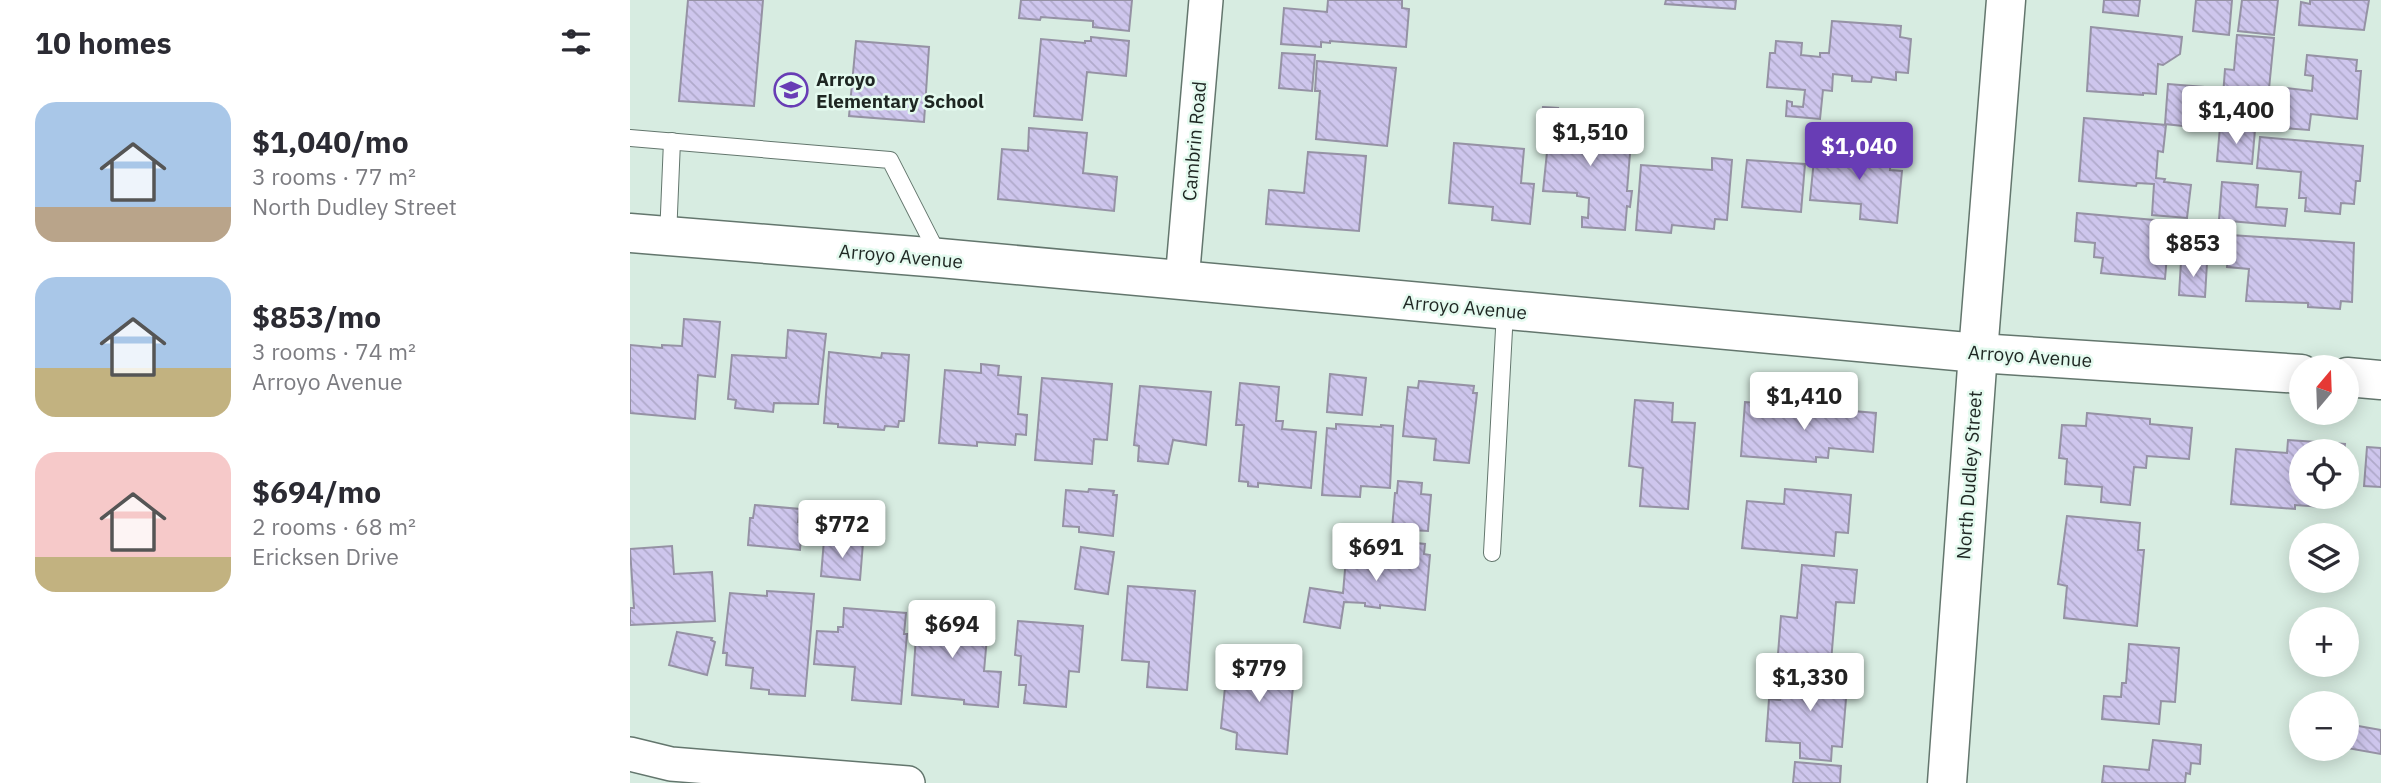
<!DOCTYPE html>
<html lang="en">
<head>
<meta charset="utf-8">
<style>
	:root { --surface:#fff; --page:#f2f2f3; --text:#2b2b33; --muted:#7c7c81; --accent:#683db5 }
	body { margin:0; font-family:"IBM Plex Sans",sans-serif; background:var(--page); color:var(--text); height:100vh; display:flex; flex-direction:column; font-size:26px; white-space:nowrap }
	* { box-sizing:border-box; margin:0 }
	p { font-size:23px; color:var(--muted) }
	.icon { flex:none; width:38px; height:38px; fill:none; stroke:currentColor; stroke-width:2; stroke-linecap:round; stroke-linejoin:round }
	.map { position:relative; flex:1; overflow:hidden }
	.sheet { display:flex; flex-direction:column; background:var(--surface); width:630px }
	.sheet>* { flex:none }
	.needle { width:46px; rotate:19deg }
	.fabs { position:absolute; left:1659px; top:355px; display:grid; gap:14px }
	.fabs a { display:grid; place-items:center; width:70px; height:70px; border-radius:50%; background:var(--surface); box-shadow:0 4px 18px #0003; font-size:35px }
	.price { position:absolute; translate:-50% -60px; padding:0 16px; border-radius:7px; background:#fff; color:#222; font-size:23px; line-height:46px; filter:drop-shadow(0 2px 4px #0008) }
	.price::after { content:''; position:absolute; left:50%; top:42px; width:21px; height:16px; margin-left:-10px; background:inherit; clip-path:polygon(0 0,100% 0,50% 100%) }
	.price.on { background:var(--accent); color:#fff }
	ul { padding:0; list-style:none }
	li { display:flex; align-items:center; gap:21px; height:175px; padding:0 35px }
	li span { display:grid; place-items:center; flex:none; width:196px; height:140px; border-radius:21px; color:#555 }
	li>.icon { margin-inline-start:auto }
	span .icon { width:84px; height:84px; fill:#fffc; stroke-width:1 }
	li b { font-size:30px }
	h2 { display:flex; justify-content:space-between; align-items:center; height:84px; padding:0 35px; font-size:30px }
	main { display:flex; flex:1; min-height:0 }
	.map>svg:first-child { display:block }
</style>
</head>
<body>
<main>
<section class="sheet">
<h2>10 homes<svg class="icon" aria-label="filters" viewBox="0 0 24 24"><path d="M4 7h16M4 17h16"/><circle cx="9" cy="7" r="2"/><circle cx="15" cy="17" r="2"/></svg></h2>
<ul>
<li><span style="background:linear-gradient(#a9c7e8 75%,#b9a48a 0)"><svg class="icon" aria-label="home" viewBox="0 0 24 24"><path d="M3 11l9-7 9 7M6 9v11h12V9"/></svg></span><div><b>$1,040/mo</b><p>3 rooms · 77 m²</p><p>North Dudley Street</p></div></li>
<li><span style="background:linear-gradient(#a9c7e8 65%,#c2b280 0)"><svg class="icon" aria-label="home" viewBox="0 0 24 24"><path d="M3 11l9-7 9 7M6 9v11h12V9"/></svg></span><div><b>$853/mo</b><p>3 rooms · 74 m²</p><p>Arroyo Avenue</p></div></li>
<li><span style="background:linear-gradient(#f6c9c9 75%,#c2b280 0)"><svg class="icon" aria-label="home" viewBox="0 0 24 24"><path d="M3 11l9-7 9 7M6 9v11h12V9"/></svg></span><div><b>$694/mo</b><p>2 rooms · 68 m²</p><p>Ericksen Drive</p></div></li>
</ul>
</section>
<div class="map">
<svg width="1751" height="783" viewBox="0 0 1751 783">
	<defs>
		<pattern id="building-back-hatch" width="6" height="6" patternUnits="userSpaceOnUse" patternTransform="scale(1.75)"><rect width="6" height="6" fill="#cec6ed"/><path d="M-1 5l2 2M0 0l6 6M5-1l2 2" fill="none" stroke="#b0aacb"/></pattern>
	</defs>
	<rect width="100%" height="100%" fill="#d7ece1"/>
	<g fill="url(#building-back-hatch)" stroke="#9592a4" stroke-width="2">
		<polygon points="58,0 133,0 124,106 49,101"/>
		<polygon points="391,0 502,0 499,31 463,27 463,21 411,17 410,20 389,18"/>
		<polygon points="698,0 772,0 772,8 779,9 776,47 700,41 700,43 691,42 691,47 651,44 654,8 697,12"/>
		<polygon points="1036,0 1106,0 1105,9 1035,4"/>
		<polygon points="1474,0 1510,0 1508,16 1473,12"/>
		<polygon points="1566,0 1602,0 1599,35 1563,31"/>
		<polygon points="1612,0 1648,0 1644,35 1608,31"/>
		<polygon points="1680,0 1739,0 1734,30 1669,25 1671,2 1680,4"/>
		<polygon points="1202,21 1271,26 1270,37 1281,39 1278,73 1266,72 1266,80 1242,77 1241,82 1222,81 1222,76 1203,74 1202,91 1193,90 1190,119 1156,116 1157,101 1162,102 1162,106 1173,107 1175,90 1137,87 1140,53 1145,53 1146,41 1172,43 1171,55 1190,57 1190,53 1199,53"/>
		<polygon points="1461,27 1552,37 1550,54 1533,65 1528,64 1526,94 1513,93 1513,95 1457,91"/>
		<polygon points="1607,35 1644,38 1638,99 1593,96 1595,69 1604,70"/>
		<polygon points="461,37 499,41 496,76 457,72 452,120 404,116 411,39 455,43 455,41 461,41"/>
		<polygon points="226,41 299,47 294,122 219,116"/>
		<polygon points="652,53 685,55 682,91 649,88"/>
		<polygon points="1677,55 1727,60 1726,71 1731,71 1727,119 1681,114 1679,130 1642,127 1642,92 1645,92 1646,87 1682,91 1683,76 1675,75"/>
		<polygon points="687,61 766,68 757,146 686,139 690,91 685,91"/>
		<polygon points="1538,84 1574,87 1574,89 1591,91 1589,116 1572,115 1571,128 1535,124"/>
		<polygon points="913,107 928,108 926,122 1002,128 997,191 1002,191 1000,207 997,206 995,230 952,227 952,217 958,218 959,198 947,196 947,193 913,191 920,123 912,122"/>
		<polygon points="1454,118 1536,125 1533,152 1528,151 1526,178 1535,179 1534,182 1561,185 1557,218 1522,215 1524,184 1507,183 1506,186 1449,181"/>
		<polygon points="1590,127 1625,130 1622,164 1587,161"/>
		<polygon points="399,128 457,133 453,173 487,177 484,211 368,199 372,149 398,151"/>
		<polygon points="1630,137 1733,146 1730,181 1726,181 1724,204 1711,203 1710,214 1675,211 1676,198 1669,198 1671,172 1627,168"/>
		<polygon points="824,143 894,149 891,183 904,184 900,224 862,220 863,207 819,203"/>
		<polygon points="1234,146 1262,149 1260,170 1272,171 1267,223 1230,219 1231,204 1180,200 1185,149 1234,154"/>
		<polygon points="678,152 736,156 729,231 636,224 639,190 674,193"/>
		<polygon points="1082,158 1102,160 1097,220 1085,219 1084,229 1042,225 1041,233 1006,230 1011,165 1082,170"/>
		<polygon points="1117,160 1175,164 1171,212 1112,207"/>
		<polygon points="1592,182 1628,185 1626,207 1657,209 1655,226 1589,220"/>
		<polygon points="1447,213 1524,220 1523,242 1538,243 1535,279 1471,273 1473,258 1464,257 1465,243 1445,241"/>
		<polygon points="1600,235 1724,243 1722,302 1711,301 1710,309 1678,307 1678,303 1616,301 1619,269 1597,267"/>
		<polygon points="1551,261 1577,263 1575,297 1549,295"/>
		<polygon points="54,319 90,322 85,377 68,375 65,419 0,413 0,345 32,348 32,345 52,346"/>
		<polygon points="158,330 196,334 188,404 144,403 143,412 105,408 106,400 98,399 102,355 156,358"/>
		<polygon points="199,352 251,358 252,353 279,355 274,421 269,421 268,427 255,426 254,430 208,427 208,424 194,423"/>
		<polygon points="351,364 369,366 368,375 391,377 388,414 397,415 396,435 386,434 385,445 347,442 347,446 309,443 315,370 351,373"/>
		<polygon points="700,374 736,378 732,415 697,412"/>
		<polygon points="412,378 482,384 477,440 464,439 462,464 405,460"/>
		<polygon points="789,381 844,386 843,393 847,393 839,463 804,460 806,439 773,436 778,387 788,388"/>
		<polygon points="610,383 649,387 646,421 653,421 652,429 686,432 681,488 628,483 628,487 618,486 618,482 609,481 614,425 606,425"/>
		<polygon points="510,386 581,392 576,445 543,440 538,464 508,461 509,446 504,445"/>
		<polygon points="1005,400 1043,403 1042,422 1065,423 1058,509 1010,506 1013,468 999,466"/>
		<polygon points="1115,402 1246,413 1243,452 1199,448 1198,458 1186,457 1186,462 1111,456"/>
		<polygon points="1457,413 1520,419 1520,424 1562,428 1559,459 1517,456 1516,468 1504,467 1500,505 1471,502 1472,487 1435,484 1437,459 1429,458 1432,425 1456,426"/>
		<polygon points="706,424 751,427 751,425 763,426 760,488 731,486 730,497 692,495 697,428 706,429"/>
		<polygon points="1658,440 1715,444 1714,452 1671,452 1671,497 1693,497 1692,507 1665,505 1665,509 1601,504 1606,449 1657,453"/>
		<polygon points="1737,447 1751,448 1751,487 1734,486"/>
		<polygon points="768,481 792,483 791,494 801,495 798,531 762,529 765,493 767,493"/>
		<polygon points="459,489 484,491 483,495 487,495 483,536 449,532 449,527 433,526 436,490 458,492"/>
		<polygon points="1155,489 1221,495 1218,533 1206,532 1204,556 1112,548 1117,501 1154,504"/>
		<polygon points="125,505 170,509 168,522 172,522 170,550 118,545 120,518 123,518"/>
		<polygon points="177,511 209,513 207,539 175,534"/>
		<polygon points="1437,516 1510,523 1508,550 1514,550 1507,626 1434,618 1437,586 1428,584"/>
		<polygon points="747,539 795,544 794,554 800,555 795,610 750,605 750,608 735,606 735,603 714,602 710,628 674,622 680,588 713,593 716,558 745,561"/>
		<polygon points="194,540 233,543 230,580 191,576"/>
		<polygon points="42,546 44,574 82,572 85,621 0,625 0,608 4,608 0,549"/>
		<polygon points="451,547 484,552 478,594 445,589"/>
		<polygon points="1172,565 1227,570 1224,603 1206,602 1201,662 1164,658 1164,655 1148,654 1151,616 1167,618"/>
		<polygon points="498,586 565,591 557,690 517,687 519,662 492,660"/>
		<polygon points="137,591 184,594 175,696 139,694 139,690 121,688 123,668 96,665 97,653 93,653 100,593 137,596"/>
		<polygon points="288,607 338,612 336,635 357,637 354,671 371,672 368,707 334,704 334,700 282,695"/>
		<polygon points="214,608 276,613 274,634 277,634 271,704 222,700 225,667 184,664 187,631 208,632 208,627 213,627"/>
		<polygon points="388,621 453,626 449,672 439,671 436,707 394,703 396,685 389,685 391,656 385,655"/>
		<polygon points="47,632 82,638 81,640 85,642 77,675 39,665"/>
		<polygon points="1499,644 1549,648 1545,702 1531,701 1529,724 1472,719 1474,696 1491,697 1492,683 1496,683"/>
		<polygon points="598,657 665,664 657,754 606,749 607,733 591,728"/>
		<polygon points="1164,670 1218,675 1212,747 1202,746 1201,761 1170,758 1170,743 1136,741 1139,699 1150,700 1151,676 1164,677"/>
		<polygon points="1717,724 1751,730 1751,754 1717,748"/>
		<polygon points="1523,740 1571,745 1570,764 1561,763 1560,774 1556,773 1555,783 1472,783 1474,766 1519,770"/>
		<polygon points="1165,762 1211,766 1210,783 1163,783"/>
	</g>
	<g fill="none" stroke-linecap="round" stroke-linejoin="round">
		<defs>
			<g id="lane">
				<polyline points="0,138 260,160 309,256"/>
				<polyline points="38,237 42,141"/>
				<polyline points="862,553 875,311"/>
			</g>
			<g id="street">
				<polyline points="552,281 576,0"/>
				<polyline points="0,754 41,764 278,783"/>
			</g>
			<g id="secondary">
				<polyline points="0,233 310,258 1348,353 1671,374"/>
				<polyline points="1717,377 1751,380"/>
				<polyline points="1317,783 1348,353 1376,0"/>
			</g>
		</defs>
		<use href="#lane" stroke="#63766d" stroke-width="18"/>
		<use href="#street" stroke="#63766d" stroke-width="36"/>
		<use href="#secondary" stroke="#63766d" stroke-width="41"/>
		<use href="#lane" stroke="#fff" stroke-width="16"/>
		<use href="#street" stroke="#fff" stroke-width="33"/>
		<use href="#secondary" stroke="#fff" stroke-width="38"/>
	</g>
	<defs>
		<symbol id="school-ring" viewBox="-11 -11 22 22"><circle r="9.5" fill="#e4faef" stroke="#683db5" stroke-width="1.5"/><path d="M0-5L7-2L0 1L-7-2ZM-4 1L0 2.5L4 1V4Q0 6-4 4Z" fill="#683db5"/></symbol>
	</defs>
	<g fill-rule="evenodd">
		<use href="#school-ring" x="142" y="71" width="38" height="38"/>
	</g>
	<g text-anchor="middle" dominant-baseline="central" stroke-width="5" stroke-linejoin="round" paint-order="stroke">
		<g font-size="19" font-weight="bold" fill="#1e2622" stroke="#e4faef" text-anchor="start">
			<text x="186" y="79">Arroyo<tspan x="186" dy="22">Elementary School</tspan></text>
		</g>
		<g font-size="19" fill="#1e2622" stroke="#e4faef">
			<text transform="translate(564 141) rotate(-85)">Cambrin Road</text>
			<text transform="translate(271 256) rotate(5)">Arroyo Avenue</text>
			<text transform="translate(835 307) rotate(5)">Arroyo Avenue</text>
			<text transform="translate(1400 356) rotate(4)">Arroyo Avenue</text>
			<text transform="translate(1339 475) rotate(-86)">North Dudley Street</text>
		</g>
	</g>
</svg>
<div class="fabs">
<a><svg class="needle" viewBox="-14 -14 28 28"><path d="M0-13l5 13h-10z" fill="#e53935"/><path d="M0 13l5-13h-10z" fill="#7c7c81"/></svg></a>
<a><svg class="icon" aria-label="locate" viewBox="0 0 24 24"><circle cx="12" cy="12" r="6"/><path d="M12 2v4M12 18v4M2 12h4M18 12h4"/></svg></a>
<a><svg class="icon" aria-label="layers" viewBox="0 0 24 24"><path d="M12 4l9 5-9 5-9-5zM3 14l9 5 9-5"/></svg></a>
<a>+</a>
<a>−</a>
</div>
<b class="price" style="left:1606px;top:146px">$1,400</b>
<b class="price" style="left:960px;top:168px">$1,510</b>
<b class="price on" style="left:1229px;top:182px">$1,040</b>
<b class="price" style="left:1563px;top:279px">$853</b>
<b class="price" style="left:1174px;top:432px">$1,410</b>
<b class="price" style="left:212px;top:560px">$772</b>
<b class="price" style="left:746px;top:583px">$691</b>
<b class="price" style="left:322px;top:660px">$694</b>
<b class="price" style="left:629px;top:704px">$779</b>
<b class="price" style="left:1180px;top:713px">$1,330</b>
</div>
</main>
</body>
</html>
